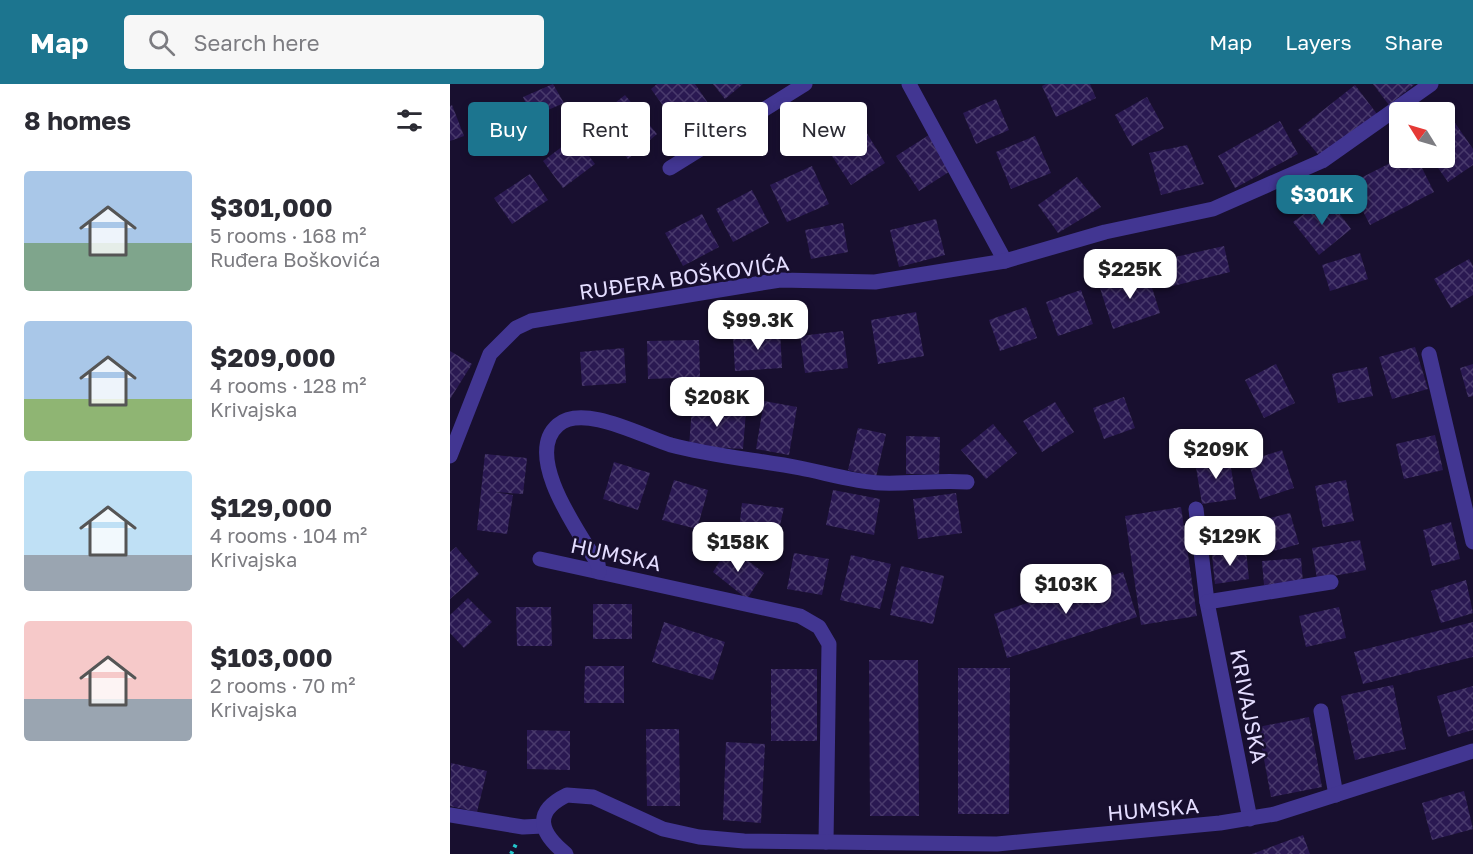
<!DOCTYPE html>
<html lang="en">
<head>
<meta charset="utf-8">
<style>
	:root { --surface:#fff; --page:#f7f7f7; --text:#2b2b33; --muted:#7c7c81; --accent:#1c758f }
	body { margin:0; font-family:"Golos Text",sans-serif; background:var(--page); color:var(--text); height:100vh; display:flex; flex-direction:column; font-size:22px; white-space:nowrap }
	* { box-sizing:border-box; margin:0 }
	p { font-size:20px; color:var(--muted) }
	.icon { flex:none; width:33px; height:33px; fill:none; stroke:currentColor; stroke-width:2; stroke-linecap:round; stroke-linejoin:round }
	.map { position:relative; flex:1; overflow:hidden }
	.side { display:flex; flex-direction:column; background:var(--surface); width:450px }
	.side>* { flex:none }
	.hud { position:absolute; left:18px; top:18px; width:570px; height:54px; display:flex; gap:12px }
	.needle { width:39px; rotate:307deg }
	.tools { position:absolute; left:939px; top:18px; display:grid; gap:12px }
	.tools a { display:grid; place-items:center; width:66px; height:66px; border-radius:6px; background:var(--surface); box-shadow:0 3px 9px #0003; font-size:30px }
	.price { position:absolute; translate:-50% -51px; padding:0 14px; border-radius:12px; background:#fff; color:#222; font-size:20px; line-height:39px; filter:drop-shadow(0 2px 3px #0008) }
	.price::after { content:''; position:absolute; left:50%; top:36px; width:18px; height:14px; margin-left:-9px; background:inherit; clip-path:polygon(0 0,100% 0,50% 100%) }
	.price.current { background:var(--accent); color:#fff }
	ul { padding:0; list-style:none }
	li { display:flex; align-items:center; gap:18px; height:150px; padding:0 24px }
	li span { display:grid; place-items:center; flex:none; width:168px; height:120px; border-radius:6px; color:#555 }
	li>.icon { margin-inline-start:auto }
	span .icon { width:72px; height:72px; fill:#fffc; stroke-width:1 }
	li b { font-size:26px }
	h2 { display:flex; justify-content:space-between; align-items:center; height:72px; padding:0 24px; font-size:26px }
	.pill { padding:0 21px; border-radius:6px; background:var(--surface); box-shadow:0 3px 9px #0003; font-size:21px; line-height:54px }
	.pill.current { background:var(--accent); color:#fff }
	header { display:flex; align-items:center; gap:36px; box-sizing:border-box; height:84px; padding:0 30px; background:var(--accent); color:#fff }
	header strong { font-size:28px }
	nav { display:flex; gap:33px; margin-inline-start:auto; font-size:21px }
	.search { width:420px; height:54px; background:var(--page); display:flex; align-items:center; gap:15px; box-sizing:border-box; padding:0 21px; border-radius:6px; color:var(--muted); font-size:22px }
	main { display:flex; flex:1; min-height:0 }
	.map>svg:first-child { display:block }
</style>
</head>
<body>
<header>
<strong>Map</strong>
<div class="search"><svg class="icon" aria-label="search" viewBox="0 0 24 24"><circle cx="10" cy="10" r="6"/><path d="M15 15l6 6"/></svg>Search here</div>
<nav><a>Map</a><a>Layers</a><a>Share</a></nav>
</header>
<main>
<section class="side">
<h2>8 homes<svg class="icon" aria-label="filters" viewBox="0 0 24 24"><path d="M4 7h16M4 17h16"/><circle cx="9" cy="7" r="2"/><circle cx="15" cy="17" r="2"/></svg></h2>
<ul>
<li><span style="background:linear-gradient(#a9c7e8 60%,#7fa58c 0)"><svg class="icon" aria-label="home" viewBox="0 0 24 24"><path d="M3 11l9-7 9 7M6 9v11h12V9"/></svg></span><div><b>$301,000</b><p>5 rooms · 168 m²</p><p>Ruđera Boškovića</p></div></li>
<li><span style="background:linear-gradient(#a9c7e8 65%,#8fb573 0)"><svg class="icon" aria-label="home" viewBox="0 0 24 24"><path d="M3 11l9-7 9 7M6 9v11h12V9"/></svg></span><div><b>$209,000</b><p>4 rooms · 128 m²</p><p>Krivajska</p></div></li>
<li><span style="background:linear-gradient(#bfe0f5 70%,#9aa5b1 0)"><svg class="icon" aria-label="home" viewBox="0 0 24 24"><path d="M3 11l9-7 9 7M6 9v11h12V9"/></svg></span><div><b>$129,000</b><p>4 rooms · 104 m²</p><p>Krivajska</p></div></li>
<li><span style="background:linear-gradient(#f6c9c9 65%,#9aa5b1 0)"><svg class="icon" aria-label="home" viewBox="0 0 24 24"><path d="M3 11l9-7 9 7M6 9v11h12V9"/></svg></span><div><b>$103,000</b><p>2 rooms · 70 m²</p><p>Krivajska</p></div></li>
</ul>
</section>
<div class="map">
<svg width="1023" height="770" viewBox="0 0 1023 770">
	<defs>
		<pattern id="building-cross-hatch" width="8" height="8" patternUnits="userSpaceOnUse" patternTransform="scale(1.5)"><rect width="8" height="8" fill="#2a1952"/><path d="M0 0l8 8M0 8l8-8" fill="none" stroke="#493a6c"/></pattern>
	</defs>
	<rect width="100%" height="100%" fill="#180f2f"/>
	<g fill="url(#building-cross-hatch)">
		<polygon points="103,0 114,19 82,33 73,13"/>
		<polygon points="207,0 245,0 258,19 227,41 201,5"/>
		<polygon points="263,0 293,0 275,15"/>
		<polygon points="596,0 640,0 646,14 606,33 592,2"/>
		<polygon points="923,0 965,0 939,21"/>
		<polygon points="905,1 927,30 871,74 848,46"/>
		<polygon points="175,11 207,50 178,75 145,35"/>
		<polygon points="697,13 714,44 682,62 665,31"/>
		<polygon points="546,15 559,46 526,60 513,29"/>
		<polygon points="2,21 14,52 0,57 0,22"/>
		<polygon points="1003,36 1023,65 1023,81 998,98 981,74 994,74 994,42"/>
		<polygon points="830,37 848,70 785,104 768,72"/>
		<polygon points="415,46 435,79 401,101 380,69"/>
		<polygon points="479,51 502,86 469,107 446,72"/>
		<polygon points="585,52 601,89 561,105 546,68"/>
		<polygon points="125,53 145,80 113,104 93,77"/>
		<polygon points="737,61 754,100 711,111 699,69"/>
		<polygon points="950,74 967,74 984,108 920,141 899,100"/>
		<polygon points="362,82 379,120 337,138 320,101"/>
		<polygon points="80,90 98,116 62,140 44,114"/>
		<polygon points="627,93 651,123 608,149 588,121"/>
		<polygon points="302,106 319,139 283,158 266,125"/>
		<polygon points="877,113 901,145 869,171 843,138"/>
		<polygon points="252,130 269,163 233,182 215,149"/>
		<polygon points="486,135 495,171 449,183 440,146"/>
		<polygon points="393,139 398,168 361,175 355,146"/>
		<polygon points="774,162 780,188 719,203 712,176"/>
		<polygon points="910,169 918,195 880,207 872,181"/>
		<polygon points="1019,175 1023,182 1023,211 1001,224 984,195"/>
		<polygon points="697,188 710,229 663,245 650,204"/>
		<polygon points="631,206 643,240 608,252 596,218"/>
		<polygon points="576,223 587,254 550,267 539,236"/>
		<polygon points="466,228 474,272 428,280 421,236"/>
		<polygon points="330,247 332,284 285,287 283,250"/>
		<polygon points="393,247 398,284 355,289 350,252"/>
		<polygon points="249,256 250,293 198,295 197,257"/>
		<polygon points="965,263 978,305 942,315 929,273"/>
		<polygon points="174,264 176,299 132,302 130,268"/>
		<polygon points="0,267 22,280 0,315"/>
		<polygon points="826,280 845,319 814,334 795,296"/>
		<polygon points="1023,280 1023,312 1018,313 1010,284"/>
		<polygon points="917,283 923,312 888,319 882,290"/>
		<polygon points="674,313 685,344 654,355 643,324"/>
		<polygon points="314,317 347,323 339,371 306,365"/>
		<polygon points="605,318 624,348 592,368 573,337"/>
		<polygon points="242,323 296,327 293,365 239,362"/>
		<polygon points="543,340 567,369 536,395 511,366"/>
		<polygon points="408,344 436,350 426,393 398,386"/>
		<polygon points="985,351 993,386 954,395 946,360"/>
		<polygon points="456,352 490,353 489,390 456,390"/>
		<polygon points="832,366 844,404 810,415 798,377"/>
		<polygon points="35,370 77,374 73,410 44,408 63,411 57,450 27,446"/>
		<polygon points="779,372 786,415 752,420 745,377"/>
		<polygon points="164,378 200,389 188,426 153,415"/>
		<polygon points="224,396 258,406 247,445 212,436"/>
		<polygon points="896,396 904,437 873,443 865,402"/>
		<polygon points="383,406 430,415 424,451 376,441"/>
		<polygon points="506,409 512,449 468,455 463,415"/>
		<polygon points="292,419 334,424 325,462 288,456"/>
		<polygon points="731,423 747,532 691,541 675,432"/>
		<polygon points="840,429 849,460 820,468 812,436"/>
		<polygon points="1001,438 1010,475 982,482 973,446"/>
		<polygon points="910,456 916,486 867,495 862,464"/>
		<polygon points="279,462 314,489 297,515 263,488"/>
		<polygon points="6,463 29,490 0,515 0,468"/>
		<polygon points="796,466 799,495 765,500 762,471"/>
		<polygon points="344,469 379,475 372,511 337,505"/>
		<polygon points="401,471 441,480 430,525 390,516"/>
		<polygon points="851,474 853,499 814,501 812,477"/>
		<polygon points="451,482 494,492 483,540 440,531"/>
		<polygon points="673,488 687,533 557,574 544,530"/>
		<polygon points="1016,496 1023,529 991,539 981,507"/>
		<polygon points="18,514 42,538 14,564 0,549 0,531"/>
		<rect x="143" y="520" width="39" height="35"/>
		<polygon points="66,523 101,523 102,562 67,562"/>
		<polygon points="889,523 896,554 856,563 849,532"/>
		<polygon points="214,538 275,558 263,596 202,578"/>
		<polygon points="1023,538 1023,573 913,600 904,568"/>
		<polygon points="419,576 468,576 469,732 420,732"/>
		<polygon points="135,582 174,582 174,619 134,619"/>
		<polygon points="508,584 560,584 559,730 508,730"/>
		<rect x="321" y="585" width="46" height="72"/>
		<polygon points="943,601 956,665 905,676 891,612"/>
		<polygon points="1023,602 1023,646 998,653 987,612"/>
		<polygon points="859,633 872,703 821,713 808,643"/>
		<polygon points="196,645 229,645 230,722 197,722"/>
		<polygon points="77,646 120,647 120,686 77,685"/>
		<polygon points="276,658 315,660 311,739 273,736"/>
		<polygon points="1,679 37,687 27,728 0,722"/>
		<polygon points="1014,707 1023,745 982,756 972,719"/>
		<polygon points="853,751 860,770 802,770"/>
	</g>
	<g fill="none" stroke-linecap="round" stroke-linejoin="round">
		<polyline stroke="#24c6cc" stroke-width="4" stroke-dasharray="3 4.5" stroke-linecap="butt" points="61,770 66,760"/>
		<g stroke="#423692" stroke-width="15">
			<polyline points="459,0 555,177"/>
			<polyline points="220,84 355,0"/>
			<polyline points="979,270 1023,458"/>
			<polyline points="0,372 40,270 66,244 81,237 330,196 425,198 555,177 655,148 763,125 872,77 981,0"/>
			<polyline points="746,425 757,518 800,735"/>
			<polyline points="90,475 350,532 369,543 379,560 376,758"/>
			<path d="M149,488L148,480C131,451 72,372 108,341C133,319 194,353 221,361C262,372 308,376 350,384C376,389 405,398 431,399C460,400 488,396 517,398"/>
			<polyline points="757,518 881,498"/>
			<polyline points="871,627 886,711"/>
			<polyline points="0,731 73,743 93,742"/>
			<path d="M116,770C90,749 82,728 117,711L143,713L213,745L249,753L294,757L547,760L770,739L825,730L1023,667"/>
		</g>
	</g>
	<g text-anchor="middle" dominant-baseline="central" stroke-width="5" stroke-linejoin="round" paint-order="stroke">
		<g font-size="21" fill="#e4ddff" stroke="#180f2f">
			<text transform="translate(234 193) rotate(-8)">RUĐERA BOŠKOVIĆA</text>
			<text transform="translate(166 470) rotate(12)">HUMSKA</text>
			<text transform="translate(799 622) rotate(79)">KRIVAJSKA</text>
			<text transform="translate(703 725) rotate(-5)">HUMSKA</text>
		</g>
	</g>
</svg>
<div class="tools">
<a><svg class="needle" viewBox="-14 -14 28 28"><path d="M0-13l5 13h-10z" fill="#e53935"/><path d="M0 13l5-13h-10z" fill="#7c7c81"/></svg></a>
</div>
<b class="price current" style="left:872px;top:142px">$301K</b>
<b class="price" style="left:680px;top:216px">$225K</b>
<b class="price" style="left:308px;top:267px">$99.3K</b>
<b class="price" style="left:267px;top:344px">$208K</b>
<b class="price" style="left:766px;top:396px">$209K</b>
<b class="price" style="left:780px;top:483px">$129K</b>
<b class="price" style="left:288px;top:489px">$158K</b>
<b class="price" style="left:616px;top:531px">$103K</b>
<div class="hud">
<a class="pill current">Buy</a>
<a class="pill">Rent</a>
<a class="pill">Filters</a>
<a class="pill">New</a>
</div>
</div>
</main>
</body>
</html>
